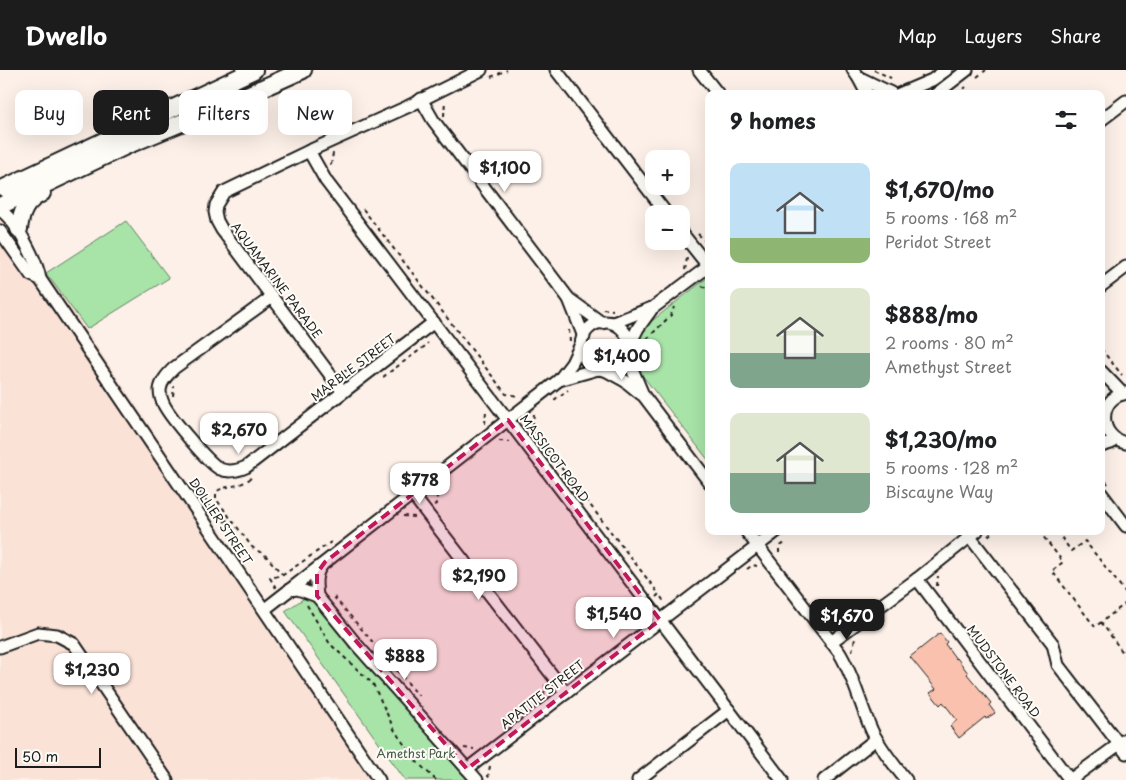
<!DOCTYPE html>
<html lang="en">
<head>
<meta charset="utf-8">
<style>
	:root { --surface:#fff; --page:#f6f6f6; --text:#202124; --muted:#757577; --accent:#1c1c1c }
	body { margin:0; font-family:"Playpen Sans",sans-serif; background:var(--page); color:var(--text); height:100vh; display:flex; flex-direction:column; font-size:19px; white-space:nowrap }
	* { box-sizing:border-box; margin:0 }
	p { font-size:16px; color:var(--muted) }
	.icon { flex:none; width:28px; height:28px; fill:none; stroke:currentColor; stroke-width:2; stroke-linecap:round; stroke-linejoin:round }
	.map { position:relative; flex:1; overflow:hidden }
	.drawer { position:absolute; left:705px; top:20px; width:400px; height:445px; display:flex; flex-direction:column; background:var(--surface); border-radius:10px; box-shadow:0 5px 20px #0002 }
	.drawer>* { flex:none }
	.banner { position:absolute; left:15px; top:20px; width:475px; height:45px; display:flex; gap:10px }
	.tools { position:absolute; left:645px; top:80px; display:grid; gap:10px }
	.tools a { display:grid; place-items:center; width:45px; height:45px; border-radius:10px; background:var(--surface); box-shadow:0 5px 20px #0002; font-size:25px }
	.scale { position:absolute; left:15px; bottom:12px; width:86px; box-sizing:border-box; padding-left:5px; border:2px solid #1c1c1c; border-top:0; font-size:14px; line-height:18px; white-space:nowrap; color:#1c1c1c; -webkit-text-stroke:4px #fdfcf7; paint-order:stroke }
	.price { position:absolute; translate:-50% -42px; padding:0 11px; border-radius:10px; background:#fff; color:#222; font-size:16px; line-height:32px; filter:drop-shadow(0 1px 2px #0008) }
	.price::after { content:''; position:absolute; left:50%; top:30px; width:15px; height:11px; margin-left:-8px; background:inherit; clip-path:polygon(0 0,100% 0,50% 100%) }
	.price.current { background:var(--accent); color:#fff }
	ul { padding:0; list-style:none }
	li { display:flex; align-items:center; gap:15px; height:125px; padding:0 25px }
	li span { display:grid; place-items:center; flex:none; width:140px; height:100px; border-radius:10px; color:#555 }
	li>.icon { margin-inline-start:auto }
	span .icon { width:60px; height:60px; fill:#fffc; stroke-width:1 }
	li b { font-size:21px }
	h2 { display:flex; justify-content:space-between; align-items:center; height:60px; padding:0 25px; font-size:21px }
	.chip { padding:0 18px; border-radius:10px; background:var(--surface); box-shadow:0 5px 20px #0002; font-size:18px; line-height:45px }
	.chip.current { background:var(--accent); color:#fff }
	header { display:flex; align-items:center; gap:30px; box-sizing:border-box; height:70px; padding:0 25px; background:var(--accent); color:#fff }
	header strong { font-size:24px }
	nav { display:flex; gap:28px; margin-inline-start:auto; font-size:18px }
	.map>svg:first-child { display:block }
</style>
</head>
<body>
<header>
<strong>Dwello</strong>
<nav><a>Map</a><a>Layers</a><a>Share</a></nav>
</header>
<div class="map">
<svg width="1126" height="710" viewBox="0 0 1126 710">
	<rect width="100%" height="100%" fill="#fcf0e8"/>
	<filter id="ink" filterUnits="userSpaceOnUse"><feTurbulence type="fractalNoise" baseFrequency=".02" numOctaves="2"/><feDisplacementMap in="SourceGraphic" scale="10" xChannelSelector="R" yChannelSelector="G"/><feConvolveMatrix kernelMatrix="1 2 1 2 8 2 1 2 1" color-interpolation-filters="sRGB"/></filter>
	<g filter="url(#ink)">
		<polygon fill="#fbe2d7" points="0,146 13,151 386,710 0,710"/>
		<g fill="#a8e3a8" stroke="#628062">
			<polygon points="126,151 169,208 87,259 46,203"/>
			<polygon points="708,207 709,208 709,391 635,296 639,261"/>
			<polygon points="309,525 314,531 472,710 405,710 285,541"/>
		</g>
		<polygon fill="#f9c1ae" stroke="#1c1c1c" points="940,563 947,572 945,574 956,589 957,588 968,603 967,604 991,633 989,635 995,643 986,649 985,647 959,668 950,656 957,650 943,632 940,635 930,623 936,619 910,587"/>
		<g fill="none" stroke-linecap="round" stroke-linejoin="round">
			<defs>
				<g id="minor">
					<polyline points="556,0 667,144"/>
					<polyline points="699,0 718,24"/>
					<polyline points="853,0 858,7 867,24"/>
					<polyline points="858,7 891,23"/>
					<polyline points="899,24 932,10 946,0"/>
					<polyline points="936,24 967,0"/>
					<polyline points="421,29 433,50 569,229 602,253"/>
					<polyline points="1101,50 1126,31"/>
					<polyline points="309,81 326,111 782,710"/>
					<path d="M0,140C16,150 37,191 40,209L379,710"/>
					<polyline points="0,161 31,205 40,209"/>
					<polyline points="681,162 709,197"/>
					<polyline points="1101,216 1126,197"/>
					<path d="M272,227L174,298C168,304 161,311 160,320C160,325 162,331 164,335C171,348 208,393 220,399C229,403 237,401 246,397L434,252"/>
					<polyline points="569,229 584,267"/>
					<circle cx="605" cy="276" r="24"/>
					<polyline points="613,253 654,237 709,196"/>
					<polyline points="629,276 638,258 651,240"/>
					<polyline points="627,287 643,325 709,412"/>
					<polyline points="605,300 625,311 641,324"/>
					<polyline points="1101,301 1123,324"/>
					<polyline points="559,310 598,299"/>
					<polyline points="343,322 222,160 217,151 215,142 216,135 224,122 309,81 407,37 481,0"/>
					<path d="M1126,323C1097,328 1098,368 1126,373"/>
					<polyline points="1101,376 1111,373 1114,369"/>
					<polyline points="1101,423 1126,456"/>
					<polyline points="412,424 566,623"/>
					<path d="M746,461L839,582C854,606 860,635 872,661C881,679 894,695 906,710"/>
					<polyline points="970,467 1053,574 1058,595 1126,683"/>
					<polyline points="917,509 1070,710"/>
					<path d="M289,520L298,519L317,526C316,515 314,504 322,495"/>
					<polyline points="317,526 356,574 477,710"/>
					<polyline points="265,539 559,310 572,293 581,274"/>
					<polyline points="831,572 917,509 977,461"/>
					<polyline points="0,577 38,563 57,565 74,574 167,710"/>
					<polyline points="467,699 777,461"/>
					<polyline points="638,710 729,640"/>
					<polyline points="824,710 876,669"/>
					<polyline points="1070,710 1126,669"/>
				</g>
				<g id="secondary">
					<polyline points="4,118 254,0"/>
					<polyline points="0,136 128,75 222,36 303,0"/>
					<path d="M19,159C21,142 26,131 42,123"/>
				</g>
			</defs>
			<use href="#minor" stroke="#1c1c1c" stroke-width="15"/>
			<use href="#secondary" stroke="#1c1c1c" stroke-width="20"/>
			<g stroke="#1c1c1c" stroke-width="2" stroke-dasharray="4 4" stroke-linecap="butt">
				<polyline points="874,0 891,8"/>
				<polyline points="491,7 507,0"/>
				<polyline points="977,7 986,0"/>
				<polyline points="958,24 966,17"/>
				<polyline points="444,46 445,30"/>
				<polyline points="331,95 333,83"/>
				<polyline points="363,139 506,324 519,326"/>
				<polyline points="698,164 705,171 709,172"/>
				<polyline points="685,200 687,188"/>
				<polyline points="702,216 709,219"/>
				<polyline points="603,239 613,240"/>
				<polyline points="569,260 570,271"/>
				<polyline points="647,269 671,245 674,237"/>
				<polyline points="1101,279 1122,305"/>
				<polyline points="645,299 644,291 647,269"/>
				<polyline points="343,301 353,300"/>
				<polyline points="383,307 428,274 427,273"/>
				<polyline points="173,326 174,316"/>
				<polyline points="554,330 568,320"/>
				<polyline points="534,344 532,360 659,524"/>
				<polyline points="485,354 486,341"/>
				<polyline points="499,371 510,372"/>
				<polyline points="1101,405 1108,414"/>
				<path d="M251,408C237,419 226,414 216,422V429L252,477L266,486L283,505"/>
				<polyline points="195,415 220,451 224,452 230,448"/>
				<polyline points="434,435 436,434 438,419"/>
				<polyline points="403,446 415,447"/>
				<polyline points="1039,461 1063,492 1052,501 1095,557 1126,533"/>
				<polyline points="1057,461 1071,481 1085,471 1126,523"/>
				<polyline points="988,466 994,461"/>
				<polyline points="779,483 779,477 785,473 784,471"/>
				<polyline points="747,499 753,495 757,496"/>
				<polyline points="937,516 938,506"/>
				<polyline points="276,518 270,508 283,505 331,472"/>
				<polyline points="334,527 419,626"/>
				<polyline points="656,527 659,524 663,530 667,530"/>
				<polyline points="307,535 330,574 373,614 395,661 415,690 436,710"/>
				<polyline points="1101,552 1126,587"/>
				<polyline points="852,581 855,569"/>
				<polyline points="544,625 545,615"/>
				<polyline points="464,678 474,679"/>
				<polyline points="490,696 488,706 492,710"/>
			</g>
			<use href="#minor" stroke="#fdfcf7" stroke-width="11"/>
			<use href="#secondary" stroke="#fdfcf7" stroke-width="16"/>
		</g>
	</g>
	<path fill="#c2185b" fill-opacity="0.2" stroke="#c2185b" stroke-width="4" stroke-dasharray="10 6" stroke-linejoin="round" d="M508,350L660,550L467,699L317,526V503L325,492Z"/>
	<g text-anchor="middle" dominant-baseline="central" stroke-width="4" stroke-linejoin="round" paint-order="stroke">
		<g font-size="12" fill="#1c1c1c" stroke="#fdfcf7">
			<text transform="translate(277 210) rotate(53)">AQUAMARINE PARADE</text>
			<text transform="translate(353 297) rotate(-37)">MARBLE STREET</text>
			<text transform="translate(555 388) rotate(53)">MASSICOT ROAD</text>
			<text transform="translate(221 451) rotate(56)">DOLLIER STREET</text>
			<text transform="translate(1004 601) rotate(53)">MUDSTONE ROAD</text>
			<text transform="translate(542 624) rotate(-38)">APATITE STREET</text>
		</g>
		<g font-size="12" fill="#465846" stroke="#fdfcf7">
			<text x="416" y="683">Amethst Park</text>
		</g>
	</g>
</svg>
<div class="tools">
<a>+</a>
<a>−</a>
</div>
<div class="scale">50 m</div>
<b class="price" style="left:505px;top:123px">$1,100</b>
<b class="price" style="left:622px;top:311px">$1,400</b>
<b class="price" style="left:239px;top:385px">$2,670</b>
<b class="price" style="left:420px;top:435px">$778</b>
<b class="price" style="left:479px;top:531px">$2,190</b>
<b class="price" style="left:614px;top:569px">$1,540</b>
<b class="price current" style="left:847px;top:571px">$1,670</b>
<b class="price" style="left:405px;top:611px">$888</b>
<b class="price" style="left:92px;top:625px">$1,230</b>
<div class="banner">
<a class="chip">Buy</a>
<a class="chip current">Rent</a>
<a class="chip">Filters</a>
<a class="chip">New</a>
</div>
<section class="drawer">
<h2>9 homes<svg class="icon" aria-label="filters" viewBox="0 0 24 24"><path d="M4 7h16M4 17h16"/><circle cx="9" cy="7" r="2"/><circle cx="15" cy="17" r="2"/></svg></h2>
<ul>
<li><span style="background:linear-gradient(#bfe0f5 75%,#8fb573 0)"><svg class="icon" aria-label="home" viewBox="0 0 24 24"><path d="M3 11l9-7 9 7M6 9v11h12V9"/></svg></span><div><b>$1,670/mo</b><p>5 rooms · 168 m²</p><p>Peridot Street</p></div></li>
<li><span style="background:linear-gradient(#dfe7d0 65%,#7fa58c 0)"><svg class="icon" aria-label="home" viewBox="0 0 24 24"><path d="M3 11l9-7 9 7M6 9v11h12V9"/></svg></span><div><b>$888/mo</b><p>2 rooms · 80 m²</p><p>Amethyst Street</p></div></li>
<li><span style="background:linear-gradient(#dfe7d0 60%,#7fa58c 0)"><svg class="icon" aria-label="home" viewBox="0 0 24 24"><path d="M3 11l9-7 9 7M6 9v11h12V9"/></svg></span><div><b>$1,230/mo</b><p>5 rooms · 128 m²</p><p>Biscayne Way</p></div></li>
</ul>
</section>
</div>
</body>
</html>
